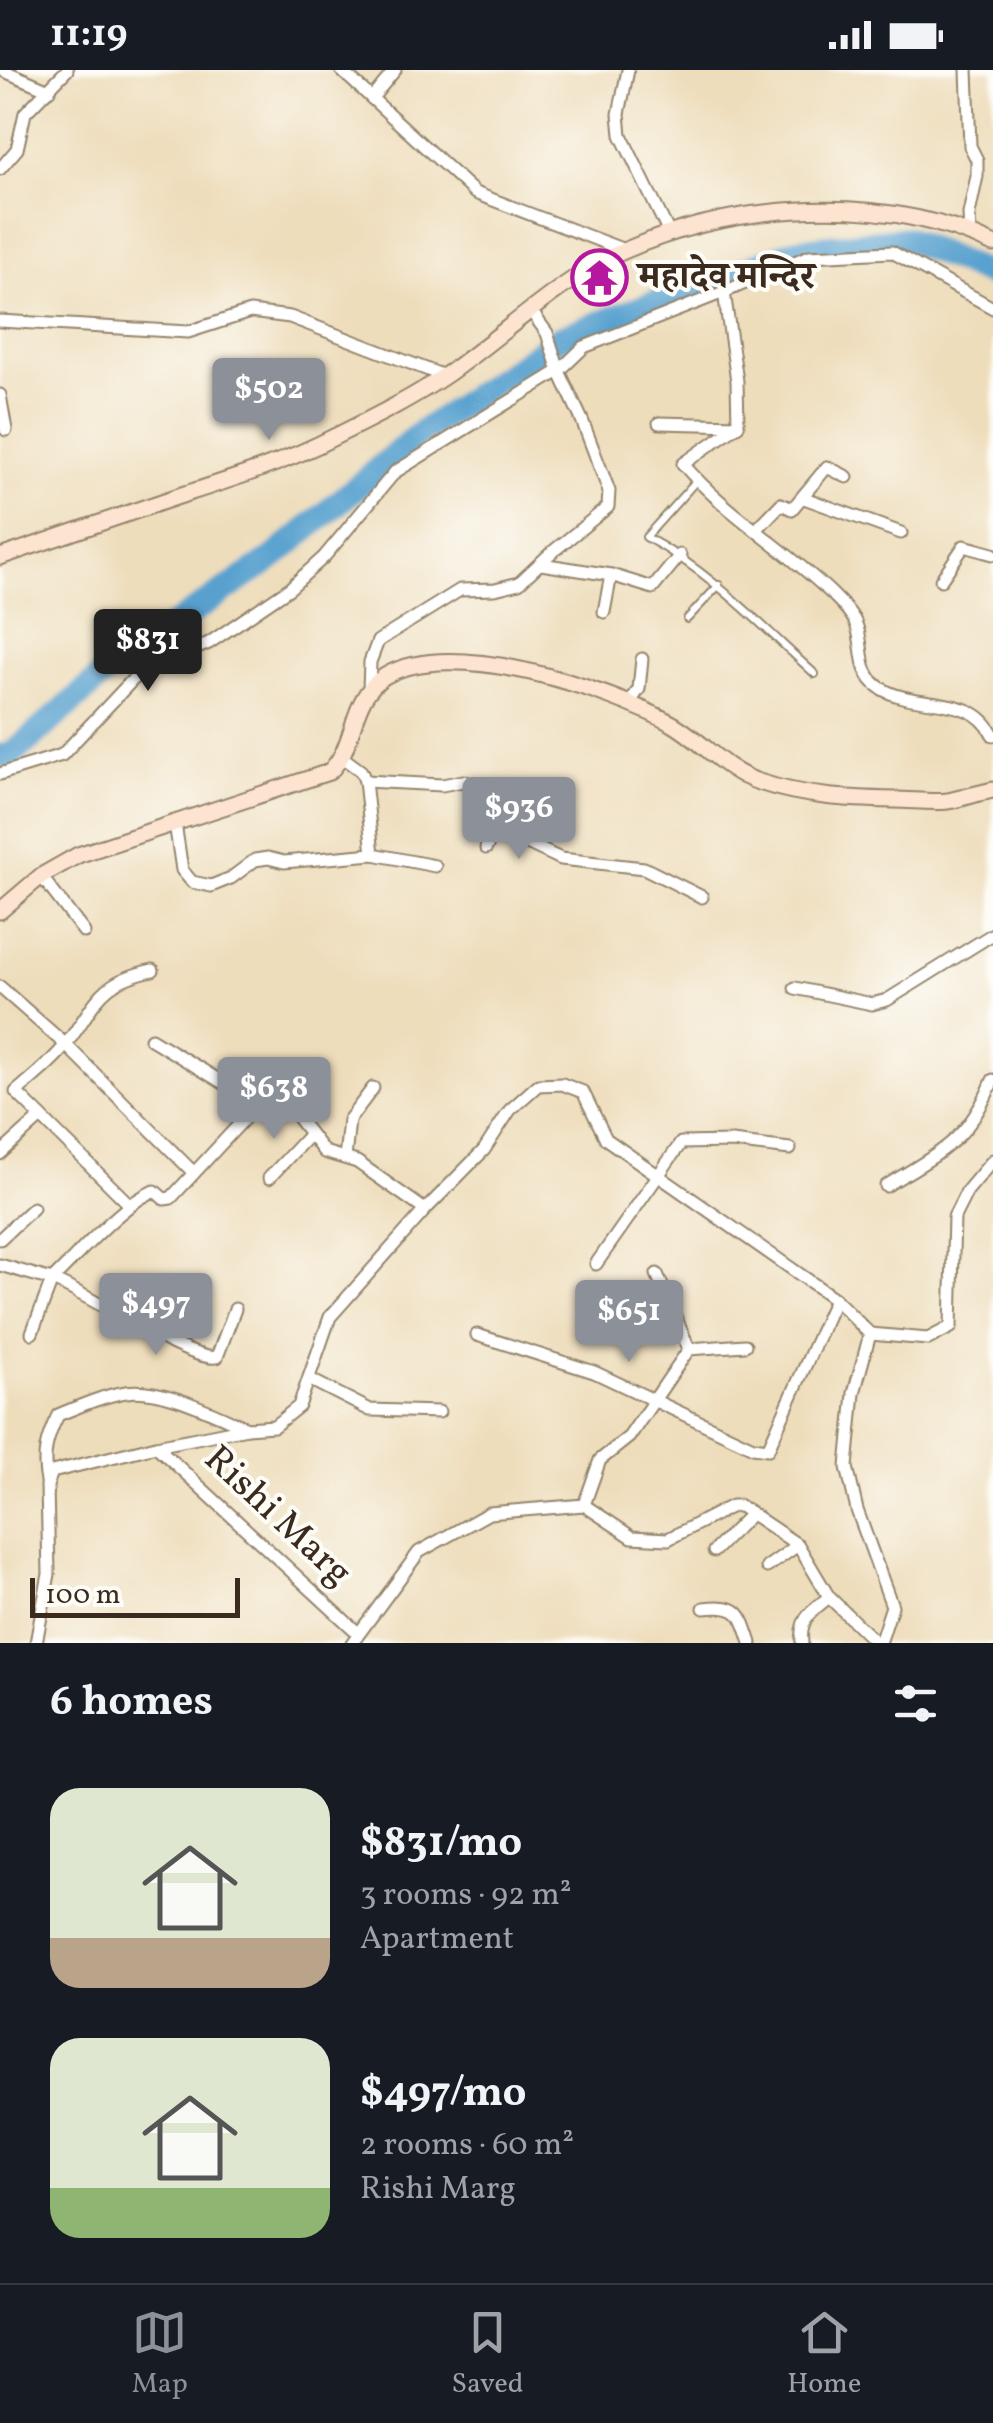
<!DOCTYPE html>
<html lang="en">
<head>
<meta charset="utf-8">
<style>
	:root { --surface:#171b24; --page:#20242c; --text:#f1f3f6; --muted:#9ea1a6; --line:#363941; --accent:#8c9099 }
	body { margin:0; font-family:Vollkorn,"Noto Serif Devanagari",serif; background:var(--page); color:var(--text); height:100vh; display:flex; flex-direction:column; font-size:38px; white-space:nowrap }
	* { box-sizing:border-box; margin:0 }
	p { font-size:32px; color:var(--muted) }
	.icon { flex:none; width:55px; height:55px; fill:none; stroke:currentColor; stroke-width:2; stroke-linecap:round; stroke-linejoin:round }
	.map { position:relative; height:1573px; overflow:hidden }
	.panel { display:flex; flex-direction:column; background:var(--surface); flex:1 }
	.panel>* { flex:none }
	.scale { position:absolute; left:30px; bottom:25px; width:210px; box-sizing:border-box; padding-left:10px; border:5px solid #3b2a1e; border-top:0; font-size:28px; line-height:35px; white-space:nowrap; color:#3b2a1e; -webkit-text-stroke:8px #fdfcf7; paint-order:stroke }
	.price { position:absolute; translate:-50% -85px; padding:0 22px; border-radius:10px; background:var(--accent); color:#fff; font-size:32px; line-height:65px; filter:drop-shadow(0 2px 5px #0008) }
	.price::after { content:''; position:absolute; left:50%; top:60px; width:30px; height:22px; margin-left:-15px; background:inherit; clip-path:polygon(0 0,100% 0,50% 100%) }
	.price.current { background:#222; color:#fff }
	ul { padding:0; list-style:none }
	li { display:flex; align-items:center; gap:30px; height:250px; padding:0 50px }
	li span { display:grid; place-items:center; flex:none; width:280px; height:200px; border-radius:30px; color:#555 }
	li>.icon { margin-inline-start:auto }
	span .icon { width:120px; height:120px; fill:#fffc; stroke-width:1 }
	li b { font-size:42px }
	h2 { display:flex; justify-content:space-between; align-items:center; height:120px; padding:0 50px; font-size:42px }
	.status { display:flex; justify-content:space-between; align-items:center; height:70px; padding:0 50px; background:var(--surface); direction:ltr }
	.status svg { height:28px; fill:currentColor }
	.tab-bar { display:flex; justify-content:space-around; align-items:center; height:140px; border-top:2px solid var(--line); background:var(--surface); font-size:28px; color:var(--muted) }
	.tab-bar a { display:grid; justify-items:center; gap:5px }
	.tab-bar .current { color:var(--accent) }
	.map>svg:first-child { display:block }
</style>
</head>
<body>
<div class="status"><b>11:19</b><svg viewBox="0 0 49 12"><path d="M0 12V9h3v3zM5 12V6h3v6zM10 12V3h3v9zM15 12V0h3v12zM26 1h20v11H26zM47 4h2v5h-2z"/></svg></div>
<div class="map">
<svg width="993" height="1573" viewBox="0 0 993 1573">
	<rect width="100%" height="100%" fill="#fdfcf7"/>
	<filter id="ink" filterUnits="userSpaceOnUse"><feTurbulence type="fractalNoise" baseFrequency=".01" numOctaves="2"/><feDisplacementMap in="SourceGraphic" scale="20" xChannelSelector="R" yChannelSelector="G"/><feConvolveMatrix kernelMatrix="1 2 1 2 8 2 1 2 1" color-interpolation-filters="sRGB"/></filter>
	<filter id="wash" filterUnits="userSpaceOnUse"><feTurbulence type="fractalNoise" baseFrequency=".0048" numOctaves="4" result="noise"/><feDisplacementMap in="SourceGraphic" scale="40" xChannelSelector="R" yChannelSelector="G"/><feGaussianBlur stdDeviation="2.25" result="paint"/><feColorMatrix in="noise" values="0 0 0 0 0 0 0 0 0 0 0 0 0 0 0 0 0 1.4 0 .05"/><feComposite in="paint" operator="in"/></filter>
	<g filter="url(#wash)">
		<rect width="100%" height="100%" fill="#edb"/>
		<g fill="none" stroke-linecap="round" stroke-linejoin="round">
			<polyline stroke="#58a1cf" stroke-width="25" points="0,686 10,686 115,595 273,488 419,364 559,268 797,180 906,169 993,206"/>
		</g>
	</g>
	<g filter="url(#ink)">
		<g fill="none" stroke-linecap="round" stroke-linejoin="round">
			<defs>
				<g id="lane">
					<path d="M696,411L646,467C711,502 761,555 815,604"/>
					<polyline points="687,549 719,515"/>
				</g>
				<g id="street">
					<polyline points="2,0 49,20"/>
					<polyline points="341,0 475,123 624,180"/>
					<polyline points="628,0 619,44 621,65 670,165"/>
					<polyline points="967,0 970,76 977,90 977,106 969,144 970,163"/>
					<polyline points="372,28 395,0"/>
					<polyline points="0,99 17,79 25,43 67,0"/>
					<polyline points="0,251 188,262 250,242 290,247 444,306"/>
					<polyline points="0,325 6,360"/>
					<polyline points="659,353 738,355 737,311 724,222 809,186 892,182 993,238"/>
					<path d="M738,355L683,394C727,446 790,481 838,530C844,536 853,546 856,554C865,576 857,602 879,617C914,641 972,621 993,665"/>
					<polyline points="804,428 901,463"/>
					<polyline points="756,460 781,434 792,439 827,397 847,407"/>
					<polyline points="541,494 611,505 653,518 680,485"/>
					<polyline points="941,510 964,476 993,484"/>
					<polyline points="604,542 611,505"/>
					<polyline points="369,620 370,592 378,571 460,520 495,519 519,513 551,483 608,437 609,421 582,350 559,301 547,263 531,241"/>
					<polyline points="629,634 639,619 642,589"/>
					<polyline points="342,687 361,701 365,711 373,784"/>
					<polyline points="0,704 62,685 139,603 209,573 290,518 324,487 395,402 559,301 584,277 724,222"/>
					<polyline points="365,711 442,715 463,711 474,715 504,759 529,774 561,789 644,798 702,827"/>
					<polyline points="175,753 182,800 192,812 211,816 231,808 255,790 268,788 284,792 373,784 435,796"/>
					<polyline points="486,778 498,752"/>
					<polyline points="41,806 84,862"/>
					<polyline points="0,917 66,975 194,1103"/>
					<polyline points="795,918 872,934 887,930 993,864"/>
					<polyline points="151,969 258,1034"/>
					<polyline points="0,1084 41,1047"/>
					<polyline points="345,1088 349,1050 373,1018"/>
					<polyline points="269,1108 310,1064"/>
					<path d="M886,1116C940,1082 968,1072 993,1010"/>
					<path d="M130,1135L16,1022C33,1007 54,991 67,973C98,932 97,912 153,900"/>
					<polyline points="0,1169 33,1138"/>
					<polyline points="596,1194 681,1073 732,1072 790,1079"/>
					<path d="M0,1195L52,1210C76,1187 126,1130 155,1121L164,1129L171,1128L258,1034L272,1028L288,1035L324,1082L357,1092L425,1140"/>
					<path d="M32,1263L52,1210C87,1223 191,1293 217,1287L235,1239"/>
					<polyline points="870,1264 854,1323 847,1397 857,1440 892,1536 880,1573"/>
					<polyline points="477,1265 594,1302 753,1377 768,1379 835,1229"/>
					<polyline points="689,1279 745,1275"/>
					<polyline points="309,1309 370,1340 439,1342"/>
					<polyline points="156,1376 358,1563"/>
					<path d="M47,1412C42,1385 46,1369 58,1345C80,1336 102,1326 126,1322C161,1316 214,1344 247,1358"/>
					<polyline points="584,1435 632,1467 668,1469 732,1436 740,1436 798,1475 829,1527 876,1573"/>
					<polyline points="714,1481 750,1445"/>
					<polyline points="767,1497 798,1475"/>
					<path d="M704,1538C739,1534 741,1542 751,1573"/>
					<polyline points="36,1573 49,1504 47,1416 52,1402 156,1376 247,1358 274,1356 299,1336 330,1247 425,1140 484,1080 510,1040 538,1015 562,1014 583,1022 606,1069 835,1229 870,1264 928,1269 951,1257 954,1147 967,1121 993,1090"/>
					<polyline points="352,1573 419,1482 489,1443 584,1435 600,1390 629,1367 689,1279 657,1204"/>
					<path d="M802,1573C799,1548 811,1542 829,1527"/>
				</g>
				<g id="secondary">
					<path d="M0,487C60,467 119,446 179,426C232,409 284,393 334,367C372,348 411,329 446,305C501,267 565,205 626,180C737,132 883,122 993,174"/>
					<path d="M0,841L41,806L78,785L329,702C358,675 348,629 385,606C452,566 607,619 671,653C702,670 724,701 759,712C804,727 848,729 895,730C912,730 931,733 948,731C963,728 978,723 993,720"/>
				</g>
			</defs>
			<use href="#lane" stroke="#94846c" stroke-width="10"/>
			<use href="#street" stroke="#94846c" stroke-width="15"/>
			<use href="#secondary" stroke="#94846c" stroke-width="19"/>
			<use href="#lane" stroke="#fff" stroke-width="6"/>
			<use href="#street" stroke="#fff" stroke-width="11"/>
			<use href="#secondary" stroke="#fde4d1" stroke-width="15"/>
		</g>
	</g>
	<defs>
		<symbol id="temple-ring" viewBox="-11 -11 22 22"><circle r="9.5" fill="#fdfcf7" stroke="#b5179e" stroke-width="1.5"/><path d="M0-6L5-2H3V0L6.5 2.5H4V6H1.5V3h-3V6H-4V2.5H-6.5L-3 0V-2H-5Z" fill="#b5179e"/></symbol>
	</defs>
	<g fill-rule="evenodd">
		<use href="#temple-ring" x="568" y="176" width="63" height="63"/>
	</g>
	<g text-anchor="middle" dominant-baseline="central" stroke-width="8" stroke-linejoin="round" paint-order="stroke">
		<g font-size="38" font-weight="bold" fill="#3b2a1e" stroke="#fdfcf7" text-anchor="start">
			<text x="638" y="208">महादेव मन्दिर</text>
		</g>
		<g font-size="38" fill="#3b2a1e" stroke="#fdfcf7">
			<text transform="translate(277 1447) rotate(43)">Rishi Marg</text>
		</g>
	</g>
</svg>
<div class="scale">100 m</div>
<b class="price" style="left:269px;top:373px">$502</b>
<b class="price current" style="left:148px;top:624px">$831</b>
<b class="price" style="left:519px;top:792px">$936</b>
<b class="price" style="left:274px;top:1072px">$638</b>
<b class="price" style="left:156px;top:1288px">$497</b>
<b class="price" style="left:629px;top:1295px">$651</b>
</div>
<section class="panel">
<h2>6 homes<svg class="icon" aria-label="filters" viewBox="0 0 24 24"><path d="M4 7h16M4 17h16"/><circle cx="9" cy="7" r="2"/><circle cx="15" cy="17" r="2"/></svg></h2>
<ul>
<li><span style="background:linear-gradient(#dfe7d0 75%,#b9a48a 0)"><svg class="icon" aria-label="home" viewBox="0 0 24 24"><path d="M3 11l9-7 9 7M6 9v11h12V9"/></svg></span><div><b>$831/mo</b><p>3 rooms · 92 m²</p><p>Apartment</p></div></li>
<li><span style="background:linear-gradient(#dfe7d0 75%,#8fb573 0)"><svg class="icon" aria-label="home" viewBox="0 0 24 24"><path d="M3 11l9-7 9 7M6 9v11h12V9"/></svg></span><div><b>$497/mo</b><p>2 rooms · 60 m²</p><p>Rishi Marg</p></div></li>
</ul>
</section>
<nav class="tab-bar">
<a class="current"><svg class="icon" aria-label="map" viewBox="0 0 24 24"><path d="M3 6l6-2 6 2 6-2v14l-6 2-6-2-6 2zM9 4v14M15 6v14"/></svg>Map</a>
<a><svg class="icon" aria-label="saved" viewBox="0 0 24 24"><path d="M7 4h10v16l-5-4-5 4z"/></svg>Saved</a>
<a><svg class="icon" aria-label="home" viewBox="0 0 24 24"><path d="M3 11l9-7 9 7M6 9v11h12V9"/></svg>Home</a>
</nav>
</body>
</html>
